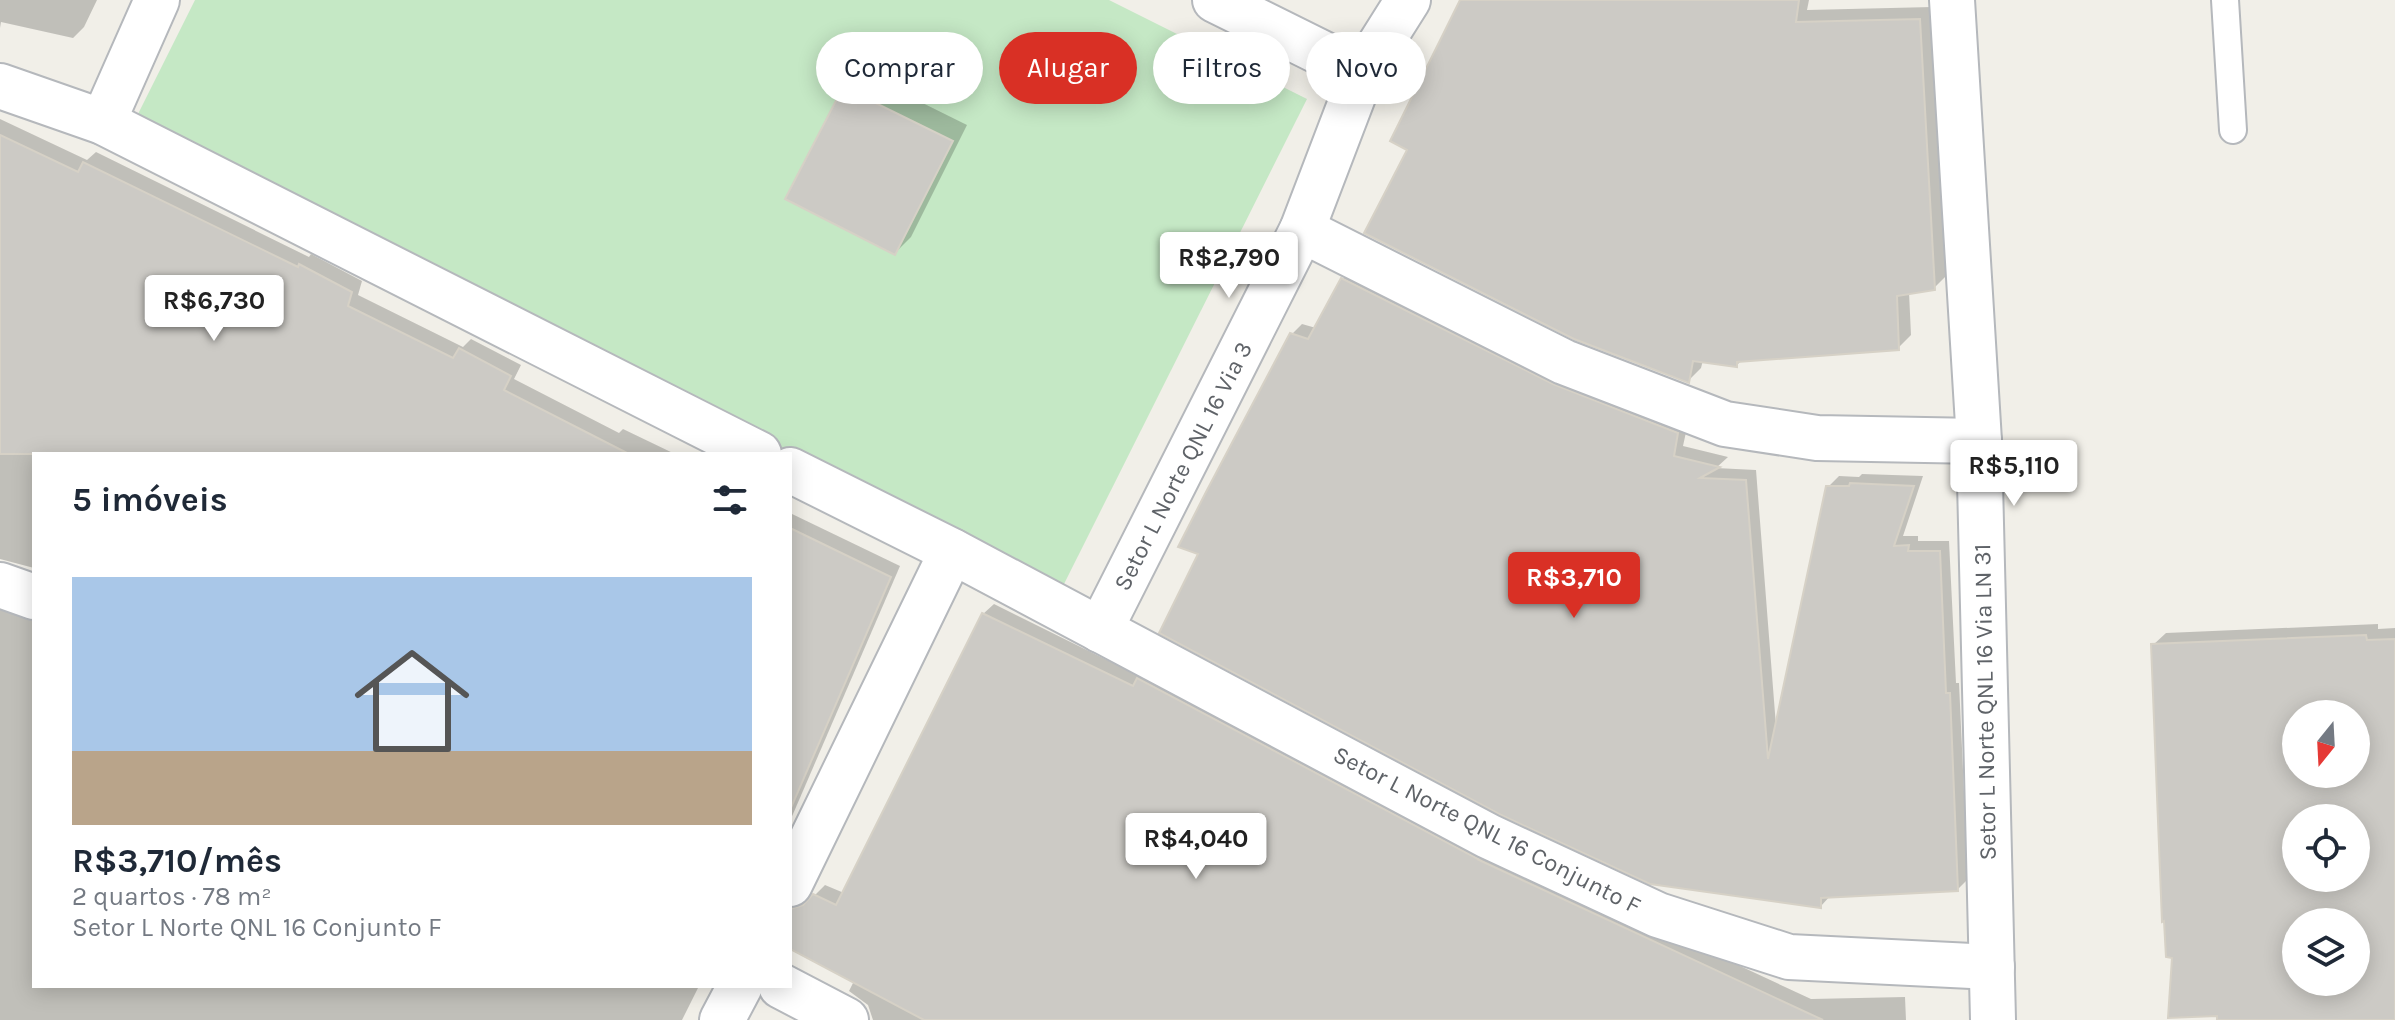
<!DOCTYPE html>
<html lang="pt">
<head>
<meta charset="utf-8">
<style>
	:root { --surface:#fff; --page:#f2f2f3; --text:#1f2937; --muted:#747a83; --line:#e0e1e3; --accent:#d93025 }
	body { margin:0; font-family:Karla,sans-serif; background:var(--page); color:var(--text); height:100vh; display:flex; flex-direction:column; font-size:30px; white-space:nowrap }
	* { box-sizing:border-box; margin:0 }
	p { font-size:26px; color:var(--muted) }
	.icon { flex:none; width:44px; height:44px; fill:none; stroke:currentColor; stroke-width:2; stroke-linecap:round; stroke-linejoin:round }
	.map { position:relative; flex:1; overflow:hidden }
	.side { position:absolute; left:32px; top:452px; width:760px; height:536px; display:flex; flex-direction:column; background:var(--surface); border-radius:0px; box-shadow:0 4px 20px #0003 }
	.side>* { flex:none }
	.guide { position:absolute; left:816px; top:32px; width:760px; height:72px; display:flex; gap:16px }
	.needle { width:52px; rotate:198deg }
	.tools { position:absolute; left:2282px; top:700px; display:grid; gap:16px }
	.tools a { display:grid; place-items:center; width:88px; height:88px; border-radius:50%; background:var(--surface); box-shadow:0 4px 20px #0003; font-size:40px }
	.price { position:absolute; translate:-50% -68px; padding:0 18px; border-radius:8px; background:#fff; color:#222; font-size:26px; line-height:52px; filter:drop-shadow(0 2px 4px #0008) }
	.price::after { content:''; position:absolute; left:50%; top:48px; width:24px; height:18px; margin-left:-12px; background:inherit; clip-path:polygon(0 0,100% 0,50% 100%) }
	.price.on { background:var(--accent); color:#fff }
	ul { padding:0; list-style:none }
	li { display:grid; align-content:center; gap:16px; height:424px; padding:0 40px }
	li+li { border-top:2px solid var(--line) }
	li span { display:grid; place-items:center; height:248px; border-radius:0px; color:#555 }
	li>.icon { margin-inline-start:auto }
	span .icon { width:144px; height:144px; fill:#fffc; stroke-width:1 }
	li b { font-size:34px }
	h2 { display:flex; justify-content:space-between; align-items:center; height:96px; padding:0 40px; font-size:34px }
	.pill { padding:0 28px; border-radius:36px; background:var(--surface); box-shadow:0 4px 20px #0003; font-size:28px; line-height:72px }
	.pill.on { background:var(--accent); color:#fff }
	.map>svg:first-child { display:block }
</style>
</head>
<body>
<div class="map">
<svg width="2395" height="1020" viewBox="0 0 2395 1020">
	<rect width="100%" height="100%" fill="#f1efe8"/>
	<polygon fill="#c5e8c5" points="195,0 1109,0 1307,99 1062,588 133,124"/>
	<g fill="#0003" fill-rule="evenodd">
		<polygon points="0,0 97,0 84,27 73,38 1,22 0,28"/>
		<polygon points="1486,0 1809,0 1807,10 1932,7 1947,275 1934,288 1909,292 1911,335 1898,348 1742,360 1737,365 1703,360 1701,368 1688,381"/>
		<polygon points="860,72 967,125 911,237 895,253 844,88"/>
		<polygon points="0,119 87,160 96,152 309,257 311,254 362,281 358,295 463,347 471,339 521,365 514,379 619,433 623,429 675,454 34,454 34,568 0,559"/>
		<polygon points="1353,269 1688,423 1683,446 1728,457 1716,468 1756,470 1776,726 1828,487 1839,476 1859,477 1862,474 1923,476 1903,536 1918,536 1918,541 1949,541 1956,683 1959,683 1968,879 1957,890 1831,895 1821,906 1200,553 1292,334 1302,324 1316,328 1343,279"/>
		<polygon points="790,513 900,566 790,821"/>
		<polygon points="0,596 34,609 34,986 699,986 682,1020 0,1020"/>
		<polygon points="994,604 1488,849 1811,999 1905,997 1906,1020 873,1020 868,1005 849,991 854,981 790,947 790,896 805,899 815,895 825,885 844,893 983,614"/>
		<path d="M2378,624V629L2395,628V1020H2219V1014L2174,956L2153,645L2166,633ZM2296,714H2356V774H2296ZM2296,818H2356V878H2296ZM2296,922H2356V982H2296Z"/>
	</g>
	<g fill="#cccac5" stroke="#d6d1c6" stroke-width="2" fill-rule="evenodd">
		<polygon points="1460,0 1799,0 1796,22 1920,19 1935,290 1897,296 1899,350 1737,362 1737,367 1693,361 1689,383 1574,339 1364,233 1407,150 1390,141"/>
		<polygon points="843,87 953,141 895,255 785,199"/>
		<polygon points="0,135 78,172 83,162 298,267 299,264 352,292 348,306 453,358 459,348 511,376 504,390 629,454 0,454"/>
		<polygon points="1341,278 1553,384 1678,433 1674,456 1720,467 1700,478 1746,480 1768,759 1826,486 1849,486 1850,483 1914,486 1894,546 1909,545 1908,551 1940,551 1946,693 1950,693 1958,891 1821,898 1821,908 1650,884 1499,814 1159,633 1198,554 1178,547 1206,492 1290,333 1308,339"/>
		<polygon points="790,528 891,577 790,810"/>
		<polygon points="982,613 1133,686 1137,678 1480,860 1477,859 1823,1020 924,1020 790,949 790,909 803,905 813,894 836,905"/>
		<path d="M2366,635L2367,640L2395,639V1020H2217V1016L2168,1018L2172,958L2166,957L2164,921L2162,922L2151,644ZM2296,714H2356V774H2296ZM2296,818H2356V878H2296ZM2296,922H2356V982H2296Z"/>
	</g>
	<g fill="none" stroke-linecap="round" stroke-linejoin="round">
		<defs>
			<polyline id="lane" points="2225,0 2233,130"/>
			<g id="street">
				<polyline points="1215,0 1362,73"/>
				<polyline points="1952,0 1979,441 1993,1020"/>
				<polyline points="0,86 103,122 759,454"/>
				<polyline points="103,122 157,0"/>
				<polyline points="1302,230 1564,362 1725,424 1817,438 1979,441"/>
				<polyline points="790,470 952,551 1488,836 1658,915 1789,957 1992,967"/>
				<polyline points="0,585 34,597"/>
				<polyline points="1100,630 1302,230 1362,73 1408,0"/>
				<polyline points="790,884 952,551"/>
				<polyline points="781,986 846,1020"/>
				<polyline points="722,1020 740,986"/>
			</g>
		</defs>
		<use href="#lane" stroke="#b5b8bc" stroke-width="30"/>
		<use href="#street" stroke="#b5b8bc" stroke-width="48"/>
		<use href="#lane" stroke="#fff" stroke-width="26"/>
		<use href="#street" stroke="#fff" stroke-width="44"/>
	</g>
	<g text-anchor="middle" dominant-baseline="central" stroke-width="6" stroke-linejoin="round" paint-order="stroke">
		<g font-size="24" fill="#5f6368" stroke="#fff">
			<text transform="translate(1183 466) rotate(-63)">Setor L Norte QNL 16 Via 3</text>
			<text transform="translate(1985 702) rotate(-91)">Setor L Norte QNL 16 Via LN 31</text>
			<text transform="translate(1487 830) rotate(27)">Setor L Norte QNL 16 Conjunto F</text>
		</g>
	</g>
</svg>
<div class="tools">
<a><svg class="needle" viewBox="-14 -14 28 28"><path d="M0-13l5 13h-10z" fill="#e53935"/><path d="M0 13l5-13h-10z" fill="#747a83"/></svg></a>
<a><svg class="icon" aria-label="locate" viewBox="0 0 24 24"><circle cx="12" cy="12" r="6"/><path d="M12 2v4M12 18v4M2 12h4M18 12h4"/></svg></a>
<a><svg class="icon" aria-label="layers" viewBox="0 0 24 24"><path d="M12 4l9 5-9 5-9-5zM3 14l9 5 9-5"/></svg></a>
</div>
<b class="price" style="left:1229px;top:300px">R$2,790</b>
<b class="price" style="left:214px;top:343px">R$6,730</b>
<b class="price" style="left:2014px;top:508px">R$5,110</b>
<b class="price on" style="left:1574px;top:620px">R$3,710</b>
<b class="price" style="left:1196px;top:881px">R$4,040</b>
<div class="guide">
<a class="pill">Comprar</a>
<a class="pill on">Alugar</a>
<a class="pill">Filtros</a>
<a class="pill">Novo</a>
</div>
<section class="side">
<h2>5 imóveis<svg class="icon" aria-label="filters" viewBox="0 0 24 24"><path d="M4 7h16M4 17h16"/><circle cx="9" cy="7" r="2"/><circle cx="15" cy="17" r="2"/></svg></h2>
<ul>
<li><span style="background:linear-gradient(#a9c7e8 70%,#b9a48a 0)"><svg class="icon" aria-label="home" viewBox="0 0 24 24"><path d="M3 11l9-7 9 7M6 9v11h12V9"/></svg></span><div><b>R$3,710/mês</b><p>2 quartos · 78 m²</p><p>Setor L Norte QNL 16 Conjunto F</p></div></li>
</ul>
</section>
</div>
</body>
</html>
